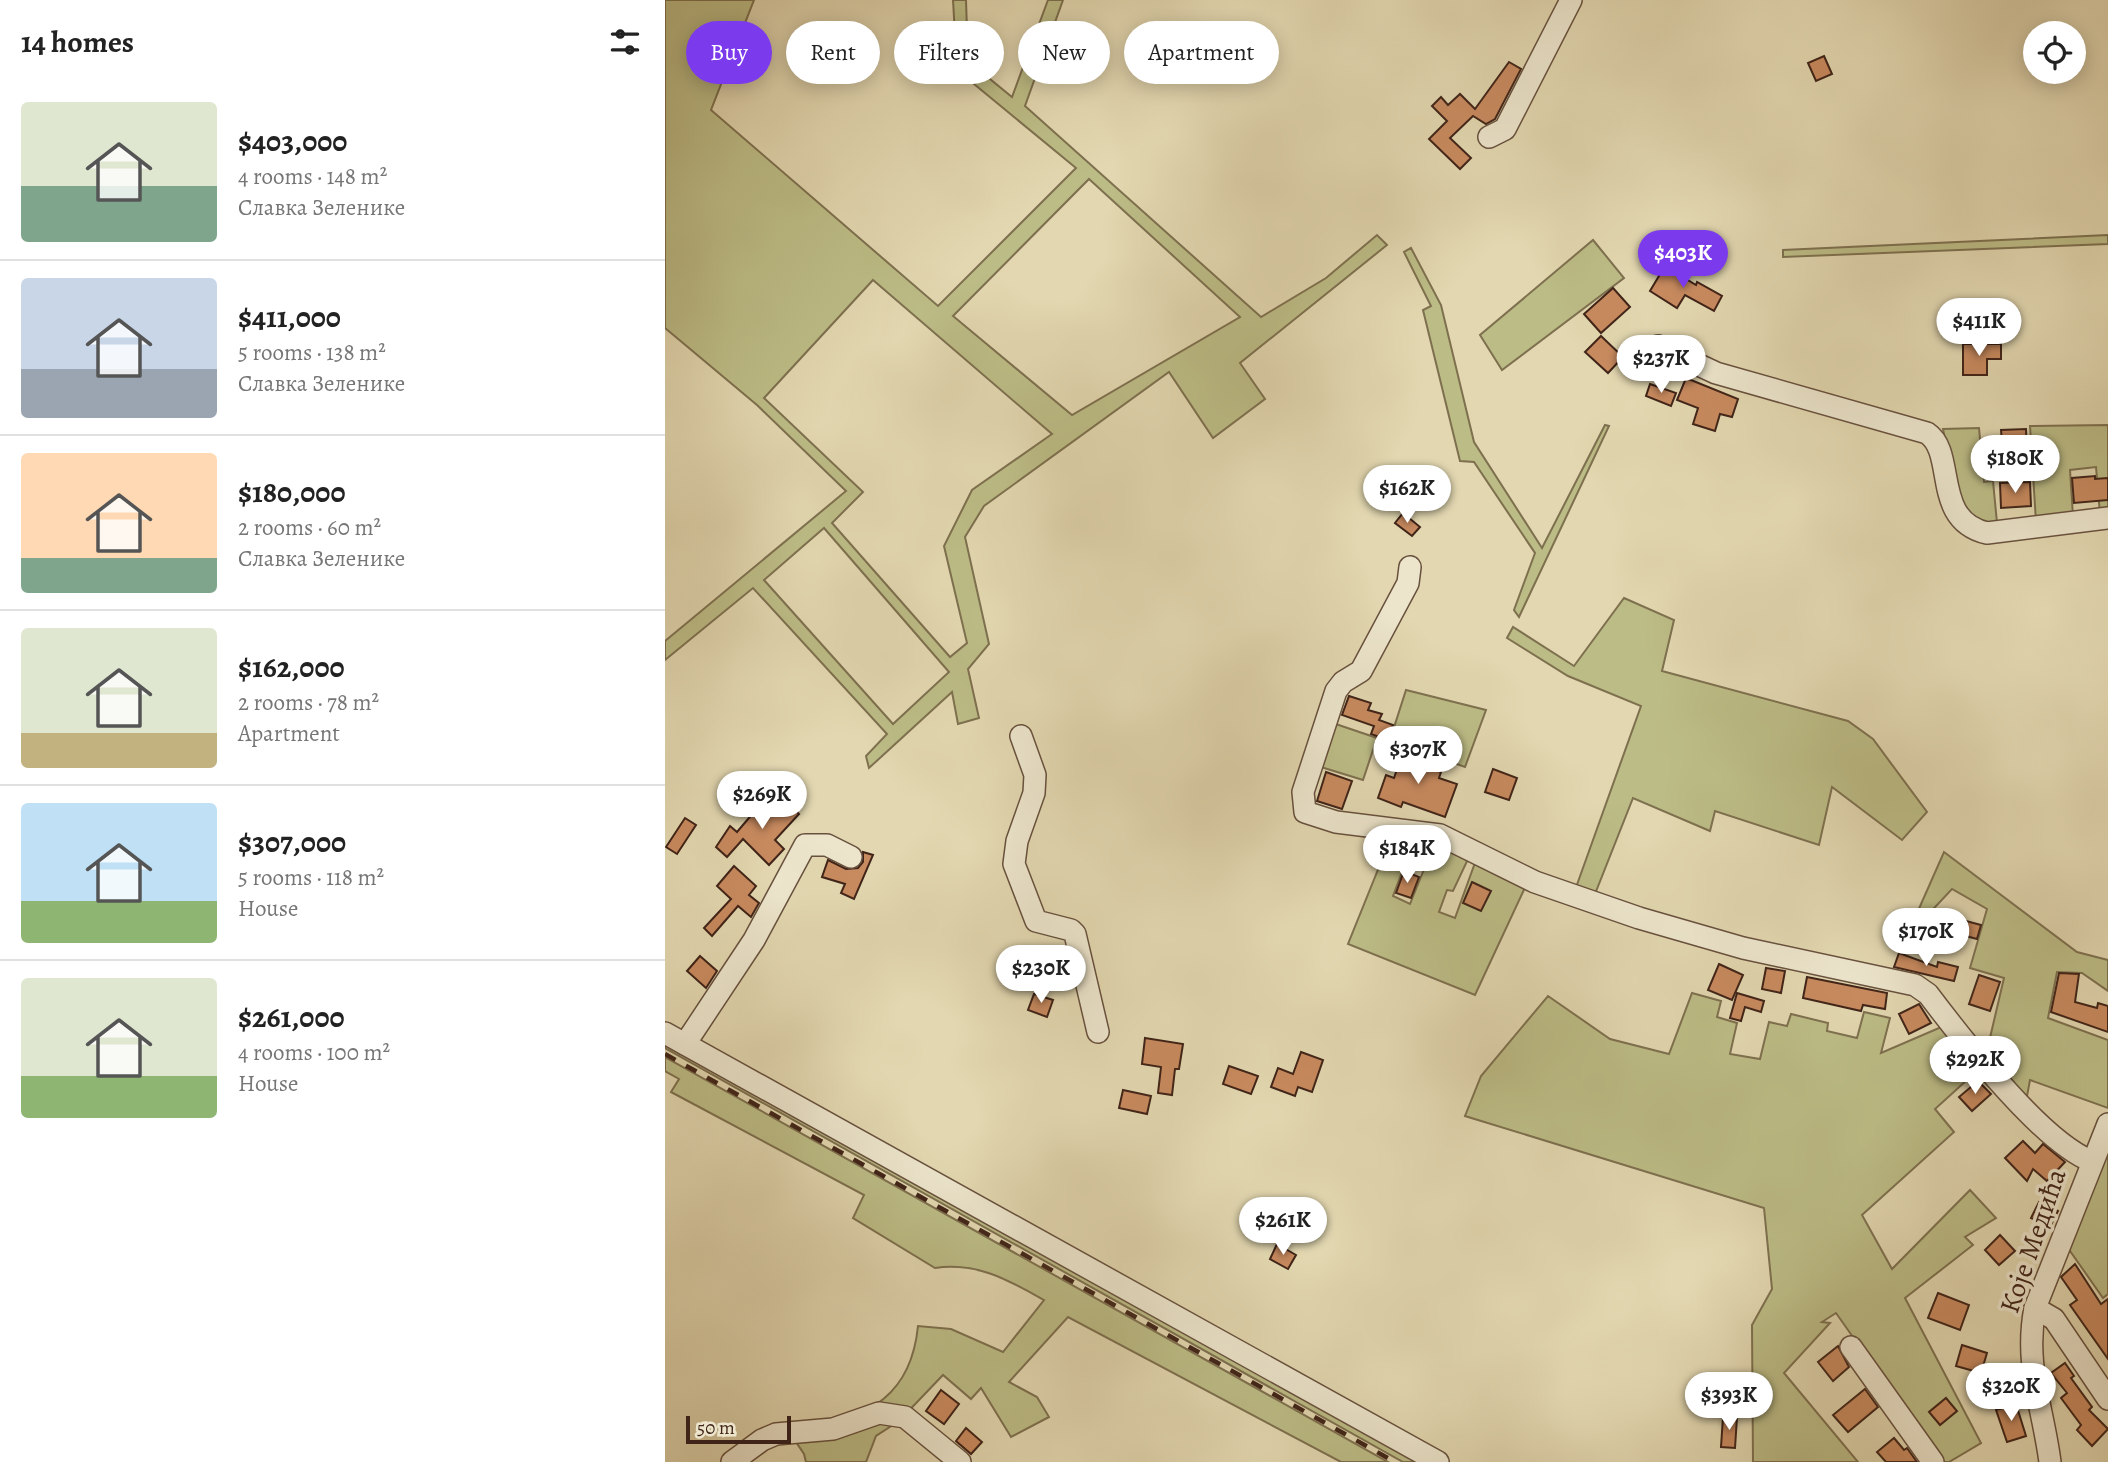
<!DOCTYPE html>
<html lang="en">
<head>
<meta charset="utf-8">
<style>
	:root { --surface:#fff; --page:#f6f6f6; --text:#222; --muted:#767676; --line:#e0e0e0; --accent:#7c3aed }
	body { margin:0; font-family:Alegreya,serif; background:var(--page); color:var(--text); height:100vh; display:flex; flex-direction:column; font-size:26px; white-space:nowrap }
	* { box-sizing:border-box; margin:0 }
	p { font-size:23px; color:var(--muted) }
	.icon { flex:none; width:38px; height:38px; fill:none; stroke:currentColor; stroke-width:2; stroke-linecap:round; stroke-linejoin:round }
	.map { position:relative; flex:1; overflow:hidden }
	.panel { display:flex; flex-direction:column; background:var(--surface); width:665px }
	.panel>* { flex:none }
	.top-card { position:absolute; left:21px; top:21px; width:665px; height:63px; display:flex; gap:14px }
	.buttons { position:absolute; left:1358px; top:21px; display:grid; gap:14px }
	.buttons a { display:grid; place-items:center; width:63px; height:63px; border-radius:50%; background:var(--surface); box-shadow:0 4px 18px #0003; font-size:35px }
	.scale { position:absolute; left:21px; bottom:18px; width:105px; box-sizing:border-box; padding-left:7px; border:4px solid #402418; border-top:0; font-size:19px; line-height:24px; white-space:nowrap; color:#402418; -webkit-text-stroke:5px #ece5cc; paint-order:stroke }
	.price { position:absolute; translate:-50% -60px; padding:0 16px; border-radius:24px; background:#fff; color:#222; font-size:23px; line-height:46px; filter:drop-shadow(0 2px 4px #0008) }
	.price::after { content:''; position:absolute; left:50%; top:42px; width:21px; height:16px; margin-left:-10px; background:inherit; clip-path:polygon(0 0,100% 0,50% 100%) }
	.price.on { background:var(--accent); color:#fff }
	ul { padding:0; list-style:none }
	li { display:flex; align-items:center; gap:21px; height:175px; padding:0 21px }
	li+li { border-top:2px solid var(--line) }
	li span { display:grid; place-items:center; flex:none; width:196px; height:140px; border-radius:7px; color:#555 }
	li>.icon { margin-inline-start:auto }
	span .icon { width:84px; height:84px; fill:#fffc; stroke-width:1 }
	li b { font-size:30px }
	h2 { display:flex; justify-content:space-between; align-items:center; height:84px; padding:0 21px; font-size:30px }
	.tag { padding:0 24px; border-radius:32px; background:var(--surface); box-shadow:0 4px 18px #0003; font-size:24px; line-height:63px }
	.tag.on { background:var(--accent); color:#fff }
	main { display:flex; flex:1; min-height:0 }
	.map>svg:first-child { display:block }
</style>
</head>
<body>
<main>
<section class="panel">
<h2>14 homes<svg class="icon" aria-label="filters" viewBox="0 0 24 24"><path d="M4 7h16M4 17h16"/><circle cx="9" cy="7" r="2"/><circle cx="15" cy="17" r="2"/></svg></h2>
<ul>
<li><span style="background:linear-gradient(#dfe7d0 60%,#7fa58c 0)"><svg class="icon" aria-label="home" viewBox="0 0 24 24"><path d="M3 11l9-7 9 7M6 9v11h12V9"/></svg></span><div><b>$403,000</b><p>4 rooms · 148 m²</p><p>Славка Зеленике</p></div></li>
<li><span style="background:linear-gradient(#c9d6e8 65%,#9aa5b1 0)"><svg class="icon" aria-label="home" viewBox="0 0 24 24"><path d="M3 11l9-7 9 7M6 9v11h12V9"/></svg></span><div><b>$411,000</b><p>5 rooms · 138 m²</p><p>Славка Зеленике</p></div></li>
<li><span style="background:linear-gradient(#ffd9b3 75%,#7fa58c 0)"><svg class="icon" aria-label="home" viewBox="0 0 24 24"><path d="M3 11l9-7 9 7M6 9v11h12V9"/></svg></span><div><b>$180,000</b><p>2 rooms · 60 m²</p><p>Славка Зеленике</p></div></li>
<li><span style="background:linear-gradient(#dfe7d0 75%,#c2b280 0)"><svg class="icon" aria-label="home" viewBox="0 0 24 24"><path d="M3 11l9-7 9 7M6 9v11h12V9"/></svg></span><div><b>$162,000</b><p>2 rooms · 78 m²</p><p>Apartment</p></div></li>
<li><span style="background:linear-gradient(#bfe0f5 70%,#8fb573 0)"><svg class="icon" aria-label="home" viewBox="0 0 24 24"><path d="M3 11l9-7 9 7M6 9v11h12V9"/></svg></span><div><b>$307,000</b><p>5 rooms · 118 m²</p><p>House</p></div></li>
<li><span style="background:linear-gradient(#dfe7d0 70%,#8fb573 0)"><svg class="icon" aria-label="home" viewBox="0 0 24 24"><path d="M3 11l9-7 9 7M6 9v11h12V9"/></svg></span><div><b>$261,000</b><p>4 rooms · 100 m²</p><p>House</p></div></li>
</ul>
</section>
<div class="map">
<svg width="1443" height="1462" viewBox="0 0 1443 1462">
	<rect width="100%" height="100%" fill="#e2d7b0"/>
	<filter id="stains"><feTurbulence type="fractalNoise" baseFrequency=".00286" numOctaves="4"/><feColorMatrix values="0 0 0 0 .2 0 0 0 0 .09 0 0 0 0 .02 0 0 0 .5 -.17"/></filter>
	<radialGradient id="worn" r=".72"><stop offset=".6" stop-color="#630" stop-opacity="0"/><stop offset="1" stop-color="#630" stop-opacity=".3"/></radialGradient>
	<g fill="#bcbc86" stroke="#7e704f" stroke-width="2" fill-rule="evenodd">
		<path d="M0,0H89L46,110L273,306L411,168L292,70L288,0H301L303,61L347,97L383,0H398L360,106L596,317L661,278L712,235L722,245L575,363L600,399L548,438L504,372L319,506L300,537L324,644L303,669L314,718L293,724L287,692L204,768L201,756L222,734L88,588L0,660V641L181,491L92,405L0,328ZM424,179L575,317L407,415L288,316ZM208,280L387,434L307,490L279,546L302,643L285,657L167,523L198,492L99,398ZM159,528L284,672L228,724L99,580Z"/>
		<polygon points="1443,235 1443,244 1118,257 1118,250"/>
		<polygon points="928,240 959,278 837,370 815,335"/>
		<polygon points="746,248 776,305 809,442 877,548 940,425 944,426 854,617 849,610 870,553 809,462 795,461 758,310 766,306 739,252"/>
		<polygon points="1443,425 1443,514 1435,514 1431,467 1405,470 1408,516 1371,522 1365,426"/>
		<path d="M1314,428L1319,482L1328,481L1332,523C1287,532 1284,456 1278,429Z"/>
		<polygon points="959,598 1009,620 997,671 1183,721 1208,739 1262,812 1237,840 1167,787 1154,845 1050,811 1045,831 968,798 928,899 909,893 976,706 903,676 842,638 848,627 909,666"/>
		<polygon points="741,690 821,710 800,767 725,740"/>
		<polygon points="656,719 712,738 698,780 643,763"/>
		<polygon points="729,830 752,833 728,896 745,904 770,842 804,857 788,891 782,890 774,912 790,918 811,860 863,881 810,995 683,944"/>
		<polygon points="1279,852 1412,952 1443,960 1443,991 1417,973 1392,972 1383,1018 1443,1040 1443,1108 1365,1080 1360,1107 1320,1059 1339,978 1305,968 1322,909 1287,889 1241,938"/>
		<polygon points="1027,993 1056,1001 1052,1017 1072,1023 1065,1054 1095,1059 1104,1022 1122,1026 1126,1014 1163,1023 1162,1031 1192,1038 1199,1012 1225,1018 1216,1053 1281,1025 1314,1069 1270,1109 1289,1132 1197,1215 1227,1269 1305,1190 1331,1218 1300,1237 1308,1245 1240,1298 1316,1443 1284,1462 1276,1462 1171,1313 1157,1322 1165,1323 1119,1373 1193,1462 1088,1462 1087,1325 1107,1289 1099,1208 800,1116 816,1076 883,996 945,1039 1004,1054"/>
		<polygon points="0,1038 762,1462 738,1462 0,1048"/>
		<path d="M0,1057L723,1462H676L403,1317L344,1382L372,1397L384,1417L346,1437L316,1388L306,1399L278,1375L234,1421L211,1436L201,1462H141L139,1454L129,1439C194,1415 245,1406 253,1326L286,1329L338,1352L379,1300C343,1280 313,1262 270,1268L188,1218L199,1195L6,1092L14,1079L0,1071Z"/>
		<polygon points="1443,1133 1443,1294 1438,1298 1398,1241"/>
	</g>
	<g fill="#c88a5f" stroke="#402418" stroke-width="2">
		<polygon points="1159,56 1167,74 1151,81 1143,63"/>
		<polygon points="844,62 856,69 830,119 821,124 808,116 785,138 806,158 795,169 764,139 782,121 767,106 776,97 783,105 795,94 810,109"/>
		<polygon points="1000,266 1031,285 1032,282 1057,296 1049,311 1020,295 1012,308 985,291"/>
		<polygon points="948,288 965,307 936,333 919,314"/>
		<polygon points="936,336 958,357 943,373 920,352"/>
		<polygon points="1298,344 1336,344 1336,359 1322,359 1322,375 1298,375"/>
		<polygon points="1021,378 1073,399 1067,417 1055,414 1050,431 1028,424 1033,408 1012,400"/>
		<polygon points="985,384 1011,393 1006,406 981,396"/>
		<polygon points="1361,429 1362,453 1338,454 1336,430"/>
		<polygon points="1430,476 1430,479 1443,478 1443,500 1409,503 1407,478"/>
		<polygon points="1365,482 1366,506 1336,508 1335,483"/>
		<polygon points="738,513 755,527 747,536 730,523"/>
		<polygon points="684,696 706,703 703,710 717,714 714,720 728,725 722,740 706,734 709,726 677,715"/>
		<polygon points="739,749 760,757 756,765 776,772 774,778 792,784 780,817 738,802 736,807 713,798 721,775 729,778"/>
		<polygon points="828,769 852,778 844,800 820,792"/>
		<polygon points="661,772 687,781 677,809 652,801"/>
		<polygon points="113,795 134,814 110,840 119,849 104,865 78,839 62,857 51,847 65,826 72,832 89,812 94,816"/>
		<polygon points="20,818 31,825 12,854 1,847"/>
		<polygon points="198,852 208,855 189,899 176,893 180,884 157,877 163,860 181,869 193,868 198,862"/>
		<polygon points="69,866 91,886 84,895 94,903 86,917 73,906 47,936 39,928 66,899 52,886"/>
		<polygon points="739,871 754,877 746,898 731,893"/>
		<polygon points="807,882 826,891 816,911 798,903"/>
		<polygon points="1286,917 1316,925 1312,939 1289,933 1280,944 1267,933"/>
		<polygon points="1234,953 1272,967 1273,962 1293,967 1289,981 1229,967"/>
		<polygon points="35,956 52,971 41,988 22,971"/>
		<polygon points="1054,964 1078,975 1067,1000 1043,990"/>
		<polygon points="1101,968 1120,971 1116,993 1097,989"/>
		<polygon points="1394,973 1414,974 1410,1002 1432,1008 1433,1003 1443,1006 1443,1032 1386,1012"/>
		<polygon points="1314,975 1335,982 1325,1011 1304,1004"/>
		<polygon points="1142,977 1222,993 1220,1009 1198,1005 1196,1011 1138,998"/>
		<polygon points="1072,993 1099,1001 1096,1012 1080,1007 1076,1021 1065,1018"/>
		<polygon points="369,994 388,1000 382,1017 363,1010"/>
		<polygon points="1254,1004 1266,1023 1244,1034 1234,1014"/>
		<polygon points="480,1038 518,1044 514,1069 510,1069 507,1095 493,1093 496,1067 477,1064"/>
		<polygon points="636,1052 658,1060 647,1092 633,1087 630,1096 606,1087 613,1068 628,1074"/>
		<polygon points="564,1066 593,1076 586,1094 558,1084"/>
		<polygon points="1313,1081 1326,1094 1307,1111 1294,1097"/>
		<polygon points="458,1090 486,1096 482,1114 454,1108"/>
		<polygon points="1358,1141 1370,1153 1378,1144 1400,1162 1382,1181 1368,1169 1362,1181 1340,1158"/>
		<polygon points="1374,1202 1393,1211 1385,1227 1366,1218"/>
		<polygon points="1335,1235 1350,1251 1334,1265 1320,1250"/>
		<polygon points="612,1244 631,1255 623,1269 605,1259"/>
		<polygon points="1410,1264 1436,1304 1443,1299 1443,1359 1405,1305 1412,1300 1396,1277"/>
		<polygon points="1273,1293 1304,1305 1295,1330 1263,1318"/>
		<polygon points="1297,1345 1322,1353 1316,1373 1291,1366"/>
		<polygon points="1173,1346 1184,1367 1168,1381 1153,1362"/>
		<polygon points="1400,1363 1409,1376 1406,1378 1427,1407 1424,1410 1443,1429 1427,1446 1412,1430 1416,1425 1396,1398 1402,1393 1386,1373"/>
		<polygon points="1200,1389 1213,1407 1183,1432 1168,1415"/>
		<polygon points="276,1390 294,1404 279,1424 261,1411"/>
		<polygon points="1281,1398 1292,1411 1275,1425 1264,1412"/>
		<polygon points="1351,1404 1361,1436 1342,1442 1331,1410"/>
		<polygon points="1058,1417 1072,1417 1070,1448 1056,1447"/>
		<polygon points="301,1428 317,1442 306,1454 291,1441"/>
		<polygon points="1229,1438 1239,1450 1242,1448 1252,1462 1221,1462 1212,1452"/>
	</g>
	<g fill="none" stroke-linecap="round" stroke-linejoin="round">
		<defs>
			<g id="minor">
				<polyline points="824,137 840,129 906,0"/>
				<path d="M993,346L1051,373L1262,433C1292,453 1266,520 1322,533L1443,518"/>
				<path d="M745,567L743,583L696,671L678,682L671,691L638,792L640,812L671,822L775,835L870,882L974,918L1078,948L1250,985L1263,994C1297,1039 1376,1141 1426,1161"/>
				<polyline points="356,736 370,775 369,793 352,841 349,864 371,921 406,930 410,934 433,1032"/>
				<polyline points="0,1033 773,1462"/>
				<polyline points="20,1044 89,940 140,845 162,845 186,857"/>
				<polyline points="1370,1308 1389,1319 1443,1399"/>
				<polyline points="1186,1347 1268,1462"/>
				<polyline points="67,1462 97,1440 111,1434 168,1429 214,1413 240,1417 295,1462"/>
				<path d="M1385,1462C1378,1407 1359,1365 1370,1308L1443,1124"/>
			</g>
		</defs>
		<use href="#minor" stroke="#68513e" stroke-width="24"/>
		<use href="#minor" stroke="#ece5cc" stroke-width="21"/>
		<polyline stroke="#402418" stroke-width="4.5" stroke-dasharray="12 12" stroke-linecap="butt" points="0,1054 730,1462"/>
	</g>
	<g text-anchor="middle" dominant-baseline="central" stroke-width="7" stroke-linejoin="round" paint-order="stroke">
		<g font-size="28" fill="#402418" stroke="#ece5cc">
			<text transform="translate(1368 1241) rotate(-71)">Које Медића</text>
		</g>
	</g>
	<rect width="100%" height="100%" filter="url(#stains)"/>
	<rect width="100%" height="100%" fill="url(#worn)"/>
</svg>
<div class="buttons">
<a><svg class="icon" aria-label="locate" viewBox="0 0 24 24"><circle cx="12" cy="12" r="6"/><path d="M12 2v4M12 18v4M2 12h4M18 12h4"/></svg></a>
</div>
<div class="scale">50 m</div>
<b class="price on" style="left:1018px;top:290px">$403K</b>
<b class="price" style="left:1314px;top:358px">$411K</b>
<b class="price" style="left:996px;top:395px">$237K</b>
<b class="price" style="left:1350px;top:495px">$180K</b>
<b class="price" style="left:742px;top:525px">$162K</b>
<b class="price" style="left:753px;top:786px">$307K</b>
<b class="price" style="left:97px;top:831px">$269K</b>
<b class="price" style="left:742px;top:885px">$184K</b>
<b class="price" style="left:1261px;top:968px">$170K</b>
<b class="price" style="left:376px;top:1005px">$230K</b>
<b class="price" style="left:1310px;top:1096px">$292K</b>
<b class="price" style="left:618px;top:1257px">$261K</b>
<b class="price" style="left:1346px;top:1423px">$320K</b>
<b class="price" style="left:1064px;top:1432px">$393K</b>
<div class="top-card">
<a class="tag on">Buy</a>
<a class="tag">Rent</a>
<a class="tag">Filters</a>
<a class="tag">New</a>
<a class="tag">Apartment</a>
</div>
</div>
</main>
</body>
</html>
